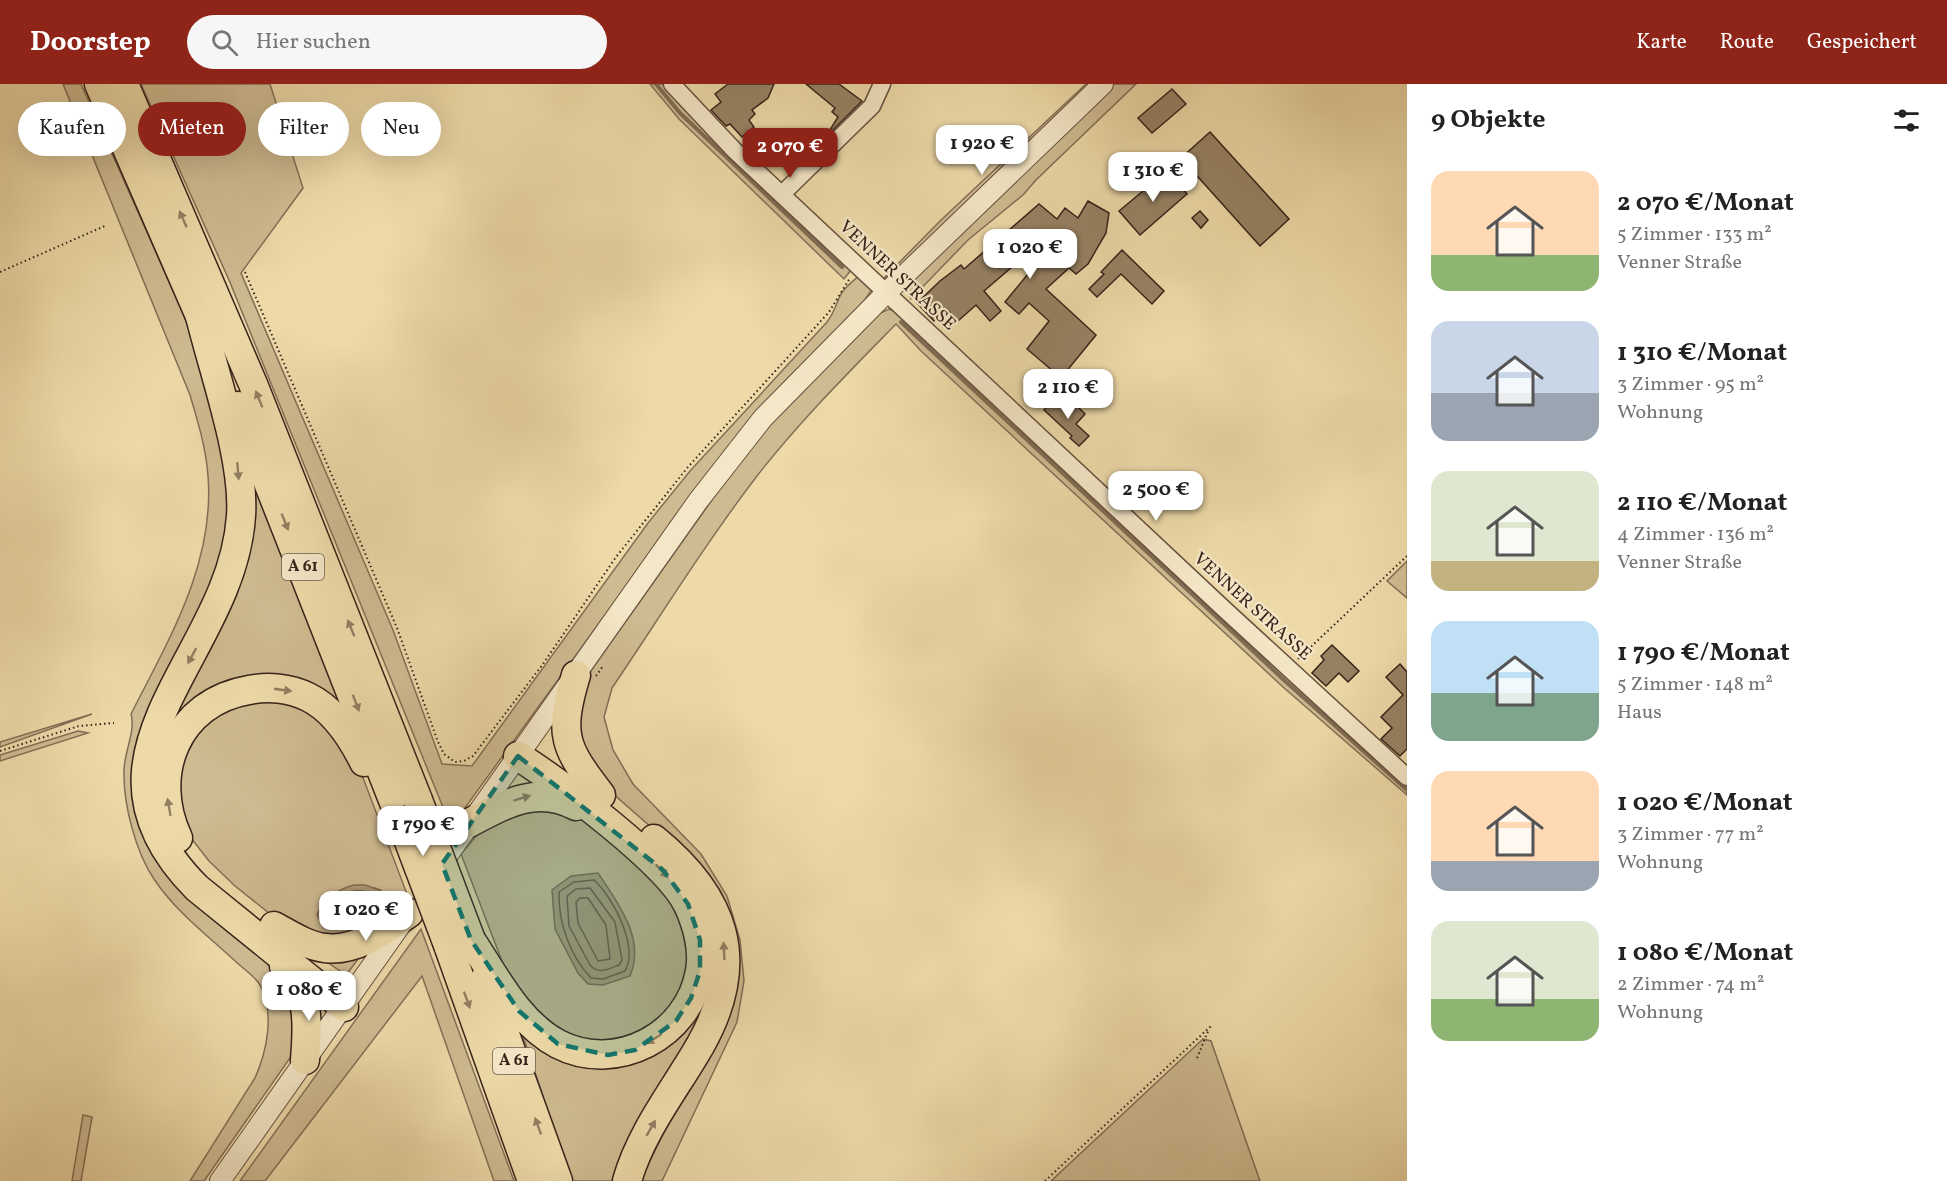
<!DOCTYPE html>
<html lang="de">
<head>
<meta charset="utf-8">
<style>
	:root { --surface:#fff; --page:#f6f6f6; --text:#222; --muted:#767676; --accent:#8f2418 }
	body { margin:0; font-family:Vollkorn,serif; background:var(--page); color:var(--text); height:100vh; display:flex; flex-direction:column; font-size:22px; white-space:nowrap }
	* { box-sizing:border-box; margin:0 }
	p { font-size:20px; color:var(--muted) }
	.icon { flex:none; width:33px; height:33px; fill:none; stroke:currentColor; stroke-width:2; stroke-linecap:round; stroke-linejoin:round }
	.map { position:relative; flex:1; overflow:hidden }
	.details { display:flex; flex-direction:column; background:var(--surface); width:540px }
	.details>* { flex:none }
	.hud { position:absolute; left:18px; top:18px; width:570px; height:54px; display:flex; gap:12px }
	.price { position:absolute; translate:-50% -51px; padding:0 14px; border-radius:12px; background:#fff; color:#222; font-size:20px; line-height:39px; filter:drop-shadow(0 2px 3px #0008) }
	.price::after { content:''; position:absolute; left:50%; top:36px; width:18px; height:14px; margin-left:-9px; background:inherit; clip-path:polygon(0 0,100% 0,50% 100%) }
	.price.active { background:var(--accent); color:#fff }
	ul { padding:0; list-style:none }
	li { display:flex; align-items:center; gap:18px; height:150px; padding:0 24px }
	li span { display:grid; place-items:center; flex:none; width:168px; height:120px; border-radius:18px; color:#555 }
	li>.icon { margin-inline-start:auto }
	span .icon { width:72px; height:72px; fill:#fffc; stroke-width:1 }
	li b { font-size:26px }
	h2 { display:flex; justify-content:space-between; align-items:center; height:72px; padding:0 24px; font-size:26px }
	.chip { padding:0 21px; border-radius:27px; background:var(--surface); box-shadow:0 6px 24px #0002; font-size:21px; line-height:54px }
	.chip.active { background:var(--accent); color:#fff }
	header { display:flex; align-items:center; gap:36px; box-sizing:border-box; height:84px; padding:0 30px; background:var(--accent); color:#fff }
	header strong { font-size:28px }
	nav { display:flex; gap:33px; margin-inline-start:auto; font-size:21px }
	.search { width:420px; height:54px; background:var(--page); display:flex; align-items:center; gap:15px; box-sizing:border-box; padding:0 21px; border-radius:33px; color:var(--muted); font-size:22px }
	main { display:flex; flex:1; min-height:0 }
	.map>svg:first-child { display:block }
</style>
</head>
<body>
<header>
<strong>Doorstep</strong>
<div class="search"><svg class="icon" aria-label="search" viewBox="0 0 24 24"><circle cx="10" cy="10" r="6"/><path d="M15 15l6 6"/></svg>Hier suchen</div>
<nav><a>Karte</a><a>Route</a><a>Gespeichert</a></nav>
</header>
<main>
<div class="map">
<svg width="1407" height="1097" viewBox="0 0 1407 1097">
	<rect width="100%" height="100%" fill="#eedaa9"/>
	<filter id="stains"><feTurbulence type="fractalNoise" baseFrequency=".00333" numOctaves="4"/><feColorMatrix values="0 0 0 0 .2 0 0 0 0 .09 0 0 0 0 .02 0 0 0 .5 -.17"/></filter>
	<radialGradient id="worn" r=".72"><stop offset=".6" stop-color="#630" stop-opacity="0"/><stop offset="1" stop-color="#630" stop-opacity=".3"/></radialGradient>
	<g fill="#cfbb91" stroke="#846e56" stroke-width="1.5" fill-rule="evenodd">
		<path d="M63,0H81L206,281L228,366L229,433L213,501L153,627L148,757L180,805L286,894L302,943L290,974L204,1097H190L255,994C267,967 275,929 260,901C255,892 242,884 234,876C207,851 175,827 154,795C136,769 123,720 124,687C124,668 136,647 131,630C169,555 215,479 208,392C206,364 198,338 190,311Z"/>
		<path d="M141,0H270L303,104L241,189L393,546L442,680L472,682L648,439L690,387L827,238C834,229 836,220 841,210C845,203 853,197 860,191L871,202V207L851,235L704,395L451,743L229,196Z"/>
		<polygon points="650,0 662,0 783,125 851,186 844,195 679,35"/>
		<polygon points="1086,0 1093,0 894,189 883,195 940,137"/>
		<polygon points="1112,0 1136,0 1036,96 1023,111 968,156 911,215 906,202"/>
		<path d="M889,225L902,230L1407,700V711L1283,603L921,267L896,240C848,289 799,338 757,392C705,460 660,533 612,604L604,633L613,666L633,700L701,770L727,812L740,856L744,897L737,938L662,1097H641C664,1042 697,991 723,937L676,765L595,694L571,636L583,598L748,365L804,302L874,232Z"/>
		<polygon points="243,374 346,636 255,599 165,671 191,793 150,693 233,493"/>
		<polygon points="1407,477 1407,514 1387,497"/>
		<path d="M263,614L305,624L354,670L407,810L383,838L325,859L269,829L235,802L209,777L191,754L182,735L178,680L190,654L221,625ZM375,804L380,806L322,821L327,817Z"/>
		<polygon points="92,630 0,663 0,658"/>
		<polygon points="78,647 88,649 0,677 0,671"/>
		<polygon points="508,725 577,728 610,754 668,812 683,843 688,877 683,901 674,920 657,940 630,955 605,959 569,955 513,906 461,770 486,740"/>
		<polygon points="691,800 715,911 622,1097 571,1097 520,943 607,977 696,911"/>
		<polygon points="421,845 514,1097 494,1097 422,892 265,1097 240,1097"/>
		<polygon points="362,870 346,891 324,876"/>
		<polygon points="1203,955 1211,957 1260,1097 1051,1097"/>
		<polygon points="83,1031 92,1033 81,1097 72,1097"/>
	</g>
	<g fill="#b09b78" stroke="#806b52" stroke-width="1.5">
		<path d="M598,789C618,819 646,855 630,892L603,901L588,900L578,889L555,845L552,806L571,792Z"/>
		<path d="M354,801H365L380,806C359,830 350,830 319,835L317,830C325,815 338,805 354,801Z"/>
	</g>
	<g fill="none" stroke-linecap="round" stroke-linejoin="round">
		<g stroke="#745e49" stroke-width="1.5">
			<path d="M594,796C613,813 639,863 625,887L603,895L591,894C570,872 558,838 559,808L574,798Z"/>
			<path d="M590,804L615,838L622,876L619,881C608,885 599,891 590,881L569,842L567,812L576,805Z"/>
			<polygon points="355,807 364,807 367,811 351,824 331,825 331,821 344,810"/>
			<polygon points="580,814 588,814 606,841 610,875 598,877 578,839 576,818"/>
		</g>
		<g stroke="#806b52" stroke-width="4">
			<polyline points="656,0 680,29 842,183"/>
			<polyline points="901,238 1285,597 1407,706"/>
		</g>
	</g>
	<g fill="#978264" stroke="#38221a" stroke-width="1.5">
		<polygon points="728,0 774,0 768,14 752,26 755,30 749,36 754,43 742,53 730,40 726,42 711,26 721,18 715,10"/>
		<polygon points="806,0 839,0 862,17 825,54 838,33 832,28 835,24"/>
		<polygon points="1172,5 1186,20 1152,49 1138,34"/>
		<polygon points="1210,48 1289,135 1260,162 1181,74"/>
		<polygon points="1167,87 1187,110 1140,151 1119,127"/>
		<polygon points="1088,117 1109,129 1106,149 1088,180 1076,190 1069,184 1046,205 1096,251 1061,294 1027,265 1049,237 1029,219 1019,230 1005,218 1055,157 1049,151 984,207 1001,227 990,237 976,221 958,237 947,225 934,237 917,219 940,197 961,181 964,185 1039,120 1057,135 1065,124 1078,134"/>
		<polygon points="1200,127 1208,136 1201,144 1192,134"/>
		<polygon points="1122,166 1164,207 1152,220 1121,190 1097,213 1089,205 1104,190 1101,188"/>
		<polygon points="1055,313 1071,328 1077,322 1085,330 1076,340 1089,352 1079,362 1070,354 1072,352 1044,326"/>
		<polygon points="1332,561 1359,587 1348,598 1339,589 1326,602 1312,589 1324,576 1321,572"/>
		<polygon points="1400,580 1407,588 1407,665 1400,672 1381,655 1392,644 1381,633 1403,611 1386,593"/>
	</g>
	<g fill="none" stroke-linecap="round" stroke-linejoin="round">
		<defs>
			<g id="minor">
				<polyline points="672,0 735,67 1223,524 1407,693"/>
				<polyline points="782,110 872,22 882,0"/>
			</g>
			<g id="tertiary">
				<polyline points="438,785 698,417 763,334 886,209 1103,0"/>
				<polyline points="220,1097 402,839"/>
			</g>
			<g id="motorway">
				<polyline points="99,0 206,246"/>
				<polyline points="124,0 253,300 418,716"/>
				<path d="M199,228C213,287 245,374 241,432C232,574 63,670 197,804L344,923"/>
				<polyline points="238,322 402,739"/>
				<path d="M576,591C558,651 564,663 601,711"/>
				<path d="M469,739C505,720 537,701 576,722"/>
				<path d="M178,754C148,690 177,618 249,606C268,602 290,604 308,613C333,625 352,654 364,678"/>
				<path d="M274,842C289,850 307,862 325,864C356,868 385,846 409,829"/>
				<path d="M471,856C495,892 518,939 558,960C616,990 689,952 700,887C704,866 697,840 688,821C668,779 560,699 518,672"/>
				<polyline points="448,861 532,1097"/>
				<path d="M284,882C310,911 308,939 305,976"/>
				<polyline points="485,895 558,1097"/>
				<path d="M627,1097C641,1047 676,1004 701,960C748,876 724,812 654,755"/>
			</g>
		</defs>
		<use href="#minor" stroke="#66503e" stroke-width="19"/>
		<use href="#tertiary" stroke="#66503e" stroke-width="22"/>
		<use href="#motorway" stroke="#38221a" stroke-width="31"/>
		<g stroke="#38221a" stroke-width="2" stroke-dasharray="1.5 3" stroke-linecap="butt">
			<polyline points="0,188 107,141"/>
			<polyline points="245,188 397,544 438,658 444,670 455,678 464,677 473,672 543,580 616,473 688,383 829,228 850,194"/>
			<polyline points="1298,575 1407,472"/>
			<polyline points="596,592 603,582"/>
			<polyline points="0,667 79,642 114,639"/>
			<polyline points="1197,974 1209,945"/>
			<polyline points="1045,1097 1211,942"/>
		</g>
		<use href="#minor" stroke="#f4e7c7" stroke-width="16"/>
		<use href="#tertiary" stroke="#f4e7c7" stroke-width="20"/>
		<use href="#motorway" stroke="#eedaa9" stroke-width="28"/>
		<defs>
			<g id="motorway-bridge">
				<polyline points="418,716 471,856"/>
				<polyline points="402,739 448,861"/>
			</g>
		</defs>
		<use href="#motorway-bridge" stroke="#38221a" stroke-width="31" stroke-linecap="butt"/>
		<use href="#motorway-bridge" stroke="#eedaa9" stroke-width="28"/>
	</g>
	<defs><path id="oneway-solid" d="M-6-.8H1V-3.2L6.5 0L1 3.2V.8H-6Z" transform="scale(1.5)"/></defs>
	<g fill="#937e62">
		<use href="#oneway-solid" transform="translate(183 135) rotate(-114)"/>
		<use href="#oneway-solid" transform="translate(259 315) rotate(-112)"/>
		<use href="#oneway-solid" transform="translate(238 387) rotate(85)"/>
		<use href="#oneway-solid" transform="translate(285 438) rotate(68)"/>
		<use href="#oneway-solid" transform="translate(351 544) rotate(-112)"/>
		<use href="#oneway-solid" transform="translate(192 572) rotate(118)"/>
		<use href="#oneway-solid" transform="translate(283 606) rotate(8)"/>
		<use href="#oneway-solid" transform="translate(356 619) rotate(69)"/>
		<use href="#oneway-solid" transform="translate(522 714) rotate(-17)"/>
		<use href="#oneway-solid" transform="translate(169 723) rotate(-100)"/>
		<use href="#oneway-solid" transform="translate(662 787) rotate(47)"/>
		<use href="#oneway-solid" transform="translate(724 867) rotate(-93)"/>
		<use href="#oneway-solid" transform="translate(467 916) rotate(70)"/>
		<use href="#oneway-solid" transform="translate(654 955) rotate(147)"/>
		<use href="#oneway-solid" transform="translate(538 1042) rotate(-110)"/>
		<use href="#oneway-solid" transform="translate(651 1044) rotate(-60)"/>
	</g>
	<path fill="#0f766e" fill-opacity="0.2" stroke="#0f766e" stroke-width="4.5" stroke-dasharray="12 8" stroke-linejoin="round" d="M518,672L663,786L688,820L700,856V887L691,914L676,937L635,966L608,971L558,960L519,927L471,856L442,780Z"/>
	<g text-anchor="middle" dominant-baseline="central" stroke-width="4.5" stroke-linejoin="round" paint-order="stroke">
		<g fill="#f4e7c7" stroke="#705d4e" stroke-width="1.5">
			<rect x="282" y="470" width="42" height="26" rx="4.5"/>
			<rect x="493" y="964" width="42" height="26" rx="4.5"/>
		</g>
		<g font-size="16" font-weight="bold" fill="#38221a">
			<text x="303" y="483">A 61</text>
			<text x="514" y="977">A 61</text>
		</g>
		<g font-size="18" fill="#38221a" stroke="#f4e7c7">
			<text transform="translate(897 192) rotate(43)">VENNER STRASSE</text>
			<text transform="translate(1252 523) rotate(42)">VENNER STRASSE</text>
		</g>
	</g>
	<rect width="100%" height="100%" filter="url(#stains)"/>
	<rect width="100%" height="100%" fill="url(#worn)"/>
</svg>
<b class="price" style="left:982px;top:92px">1 920 €</b>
<b class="price active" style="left:790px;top:95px">2 070 €</b>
<b class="price" style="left:1153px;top:119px">1 310 €</b>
<b class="price" style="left:1030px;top:196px">1 020 €</b>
<b class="price" style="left:1068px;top:336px">2 110 €</b>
<b class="price" style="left:1156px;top:438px">2 500 €</b>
<b class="price" style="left:423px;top:773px">1 790 €</b>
<b class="price" style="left:366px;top:858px">1 020 €</b>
<b class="price" style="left:309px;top:938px">1 080 €</b>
<div class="hud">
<a class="chip">Kaufen</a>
<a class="chip active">Mieten</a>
<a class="chip">Filter</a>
<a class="chip">Neu</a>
</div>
</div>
<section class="details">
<h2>9 Objekte<svg class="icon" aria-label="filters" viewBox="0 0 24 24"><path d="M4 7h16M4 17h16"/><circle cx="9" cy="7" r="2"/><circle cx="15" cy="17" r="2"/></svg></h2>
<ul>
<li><span style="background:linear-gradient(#ffd9b3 70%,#8fb573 0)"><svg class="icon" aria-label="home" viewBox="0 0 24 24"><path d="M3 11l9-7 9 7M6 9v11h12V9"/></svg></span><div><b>2 070 €/Monat</b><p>5 Zimmer · 133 m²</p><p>Venner Straße</p></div></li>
<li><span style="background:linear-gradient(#c9d6e8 60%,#9aa5b1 0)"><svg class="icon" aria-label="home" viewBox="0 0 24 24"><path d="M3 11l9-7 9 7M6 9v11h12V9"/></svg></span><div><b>1 310 €/Monat</b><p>3 Zimmer · 95 m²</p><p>Wohnung</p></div></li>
<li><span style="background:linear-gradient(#dfe7d0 75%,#c2b280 0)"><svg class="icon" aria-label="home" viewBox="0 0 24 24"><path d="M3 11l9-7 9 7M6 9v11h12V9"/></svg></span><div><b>2 110 €/Monat</b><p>4 Zimmer · 136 m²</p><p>Venner Straße</p></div></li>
<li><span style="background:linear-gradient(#bfe0f5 60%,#7fa58c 0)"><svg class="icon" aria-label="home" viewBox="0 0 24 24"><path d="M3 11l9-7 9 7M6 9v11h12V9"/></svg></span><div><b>1 790 €/Monat</b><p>5 Zimmer · 148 m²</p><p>Haus</p></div></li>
<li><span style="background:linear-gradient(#ffd9b3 75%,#9aa5b1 0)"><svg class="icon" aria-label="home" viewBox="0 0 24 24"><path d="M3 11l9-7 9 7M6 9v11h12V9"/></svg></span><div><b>1 020 €/Monat</b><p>3 Zimmer · 77 m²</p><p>Wohnung</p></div></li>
<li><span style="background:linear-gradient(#dfe7d0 65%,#8fb573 0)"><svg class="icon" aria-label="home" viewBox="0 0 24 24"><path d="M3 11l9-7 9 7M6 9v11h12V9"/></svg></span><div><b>1 080 €/Monat</b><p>2 Zimmer · 74 m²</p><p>Wohnung</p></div></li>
</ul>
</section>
</main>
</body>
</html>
